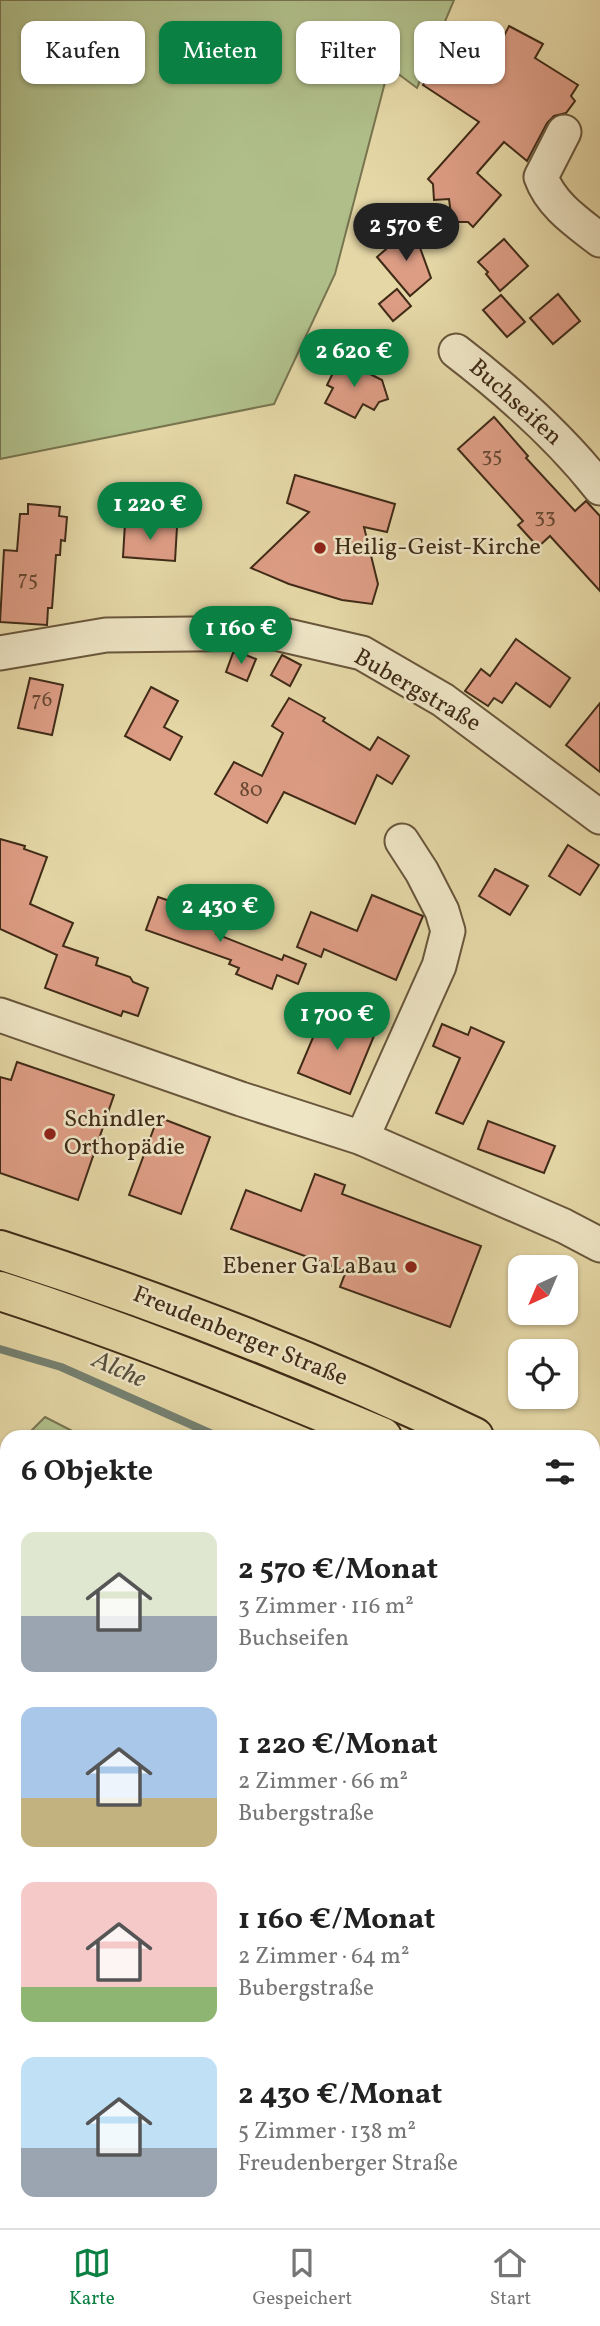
<!DOCTYPE html>
<html lang="de">
<head>
<meta charset="utf-8">
<style>
	:root { --surface:#fff; --page:#f2f2f2; --text:#222; --muted:#767676; --line:#e0e0e0; --accent:#0b8043 }
	body { margin:0; font-family:Vollkorn,serif; background:var(--page); color:var(--text); height:100vh; display:flex; flex-direction:column; font-size:26px; white-space:nowrap }
	* { box-sizing:border-box; margin:0 }
	p { font-size:23px; color:var(--muted) }
	.icon { flex:none; width:38px; height:38px; fill:none; stroke:currentColor; stroke-width:2; stroke-linecap:round; stroke-linejoin:round }
	.map { position:relative; flex:1; overflow:hidden }
	.side { position:absolute; left:0px; top:1430px; width:600px; height:800px; display:flex; flex-direction:column; background:var(--surface); border-radius:21px 21px 0 0; box-shadow:0 2px 5px #0004 }
	.side>* { flex:none }
	.top-card { position:absolute; left:21px; top:21px; width:558px; height:63px; display:flex; gap:14px }
	.needle { width:46px; rotate:224deg }
	.fabs { position:absolute; left:508px; top:1255px; display:grid; gap:14px }
	.fabs a { display:grid; place-items:center; width:70px; height:70px; border-radius:14px; background:var(--surface); box-shadow:0 2px 5px #0004; font-size:35px }
	.price { position:absolute; translate:-50% -60px; padding:0 16px; border-radius:24px; background:var(--accent); color:#fff; font-size:23px; line-height:46px; filter:drop-shadow(0 2px 4px #0008) }
	.price::after { content:''; position:absolute; left:50%; top:42px; width:21px; height:16px; margin-left:-10px; background:inherit; clip-path:polygon(0 0,100% 0,50% 100%) }
	.price.selected { background:#222; color:#fff }
	ul { padding:0; list-style:none }
	li { display:flex; align-items:center; gap:21px; height:175px; padding:0 21px }
	li span { display:grid; place-items:center; flex:none; width:196px; height:140px; border-radius:14px; color:#555 }
	li>.icon { margin-inline-start:auto }
	span .icon { width:84px; height:84px; fill:#fffc; stroke-width:1 }
	li b { font-size:30px }
	h2 { display:flex; justify-content:space-between; align-items:center; height:84px; padding:0 21px; font-size:30px }
	.pill { padding:0 24px; border-radius:14px; background:var(--surface); box-shadow:0 2px 5px #0004; font-size:24px; line-height:63px }
	.pill.selected { background:var(--accent); color:#fff }
	.menu { display:flex; justify-content:space-around; align-items:center; height:98px; border-top:2px solid var(--line); background:var(--surface); font-size:19px; color:var(--muted) }
	.menu a { display:grid; justify-items:center; gap:4px }
	.menu .selected { color:var(--accent) }
	.map>svg:first-child { display:block }
</style>
</head>
<body>
<div class="map">
<svg width="600" height="2228" viewBox="0 0 600 2228">
	<rect width="100%" height="100%" fill="#e5d7a6"/>
	<filter id="stains"><feTurbulence type="fractalNoise" baseFrequency=".00286" numOctaves="4"/><feColorMatrix values="0 0 0 0 .2 0 0 0 0 .09 0 0 0 0 .02 0 0 0 .5 -.17"/></filter>
	<radialGradient id="worn" r=".72"><stop offset=".6" stop-color="#630" stop-opacity="0"/><stop offset="1" stop-color="#630" stop-opacity=".3"/></radialGradient>
	<g fill="#b0bf8a" stroke="#787550" stroke-width="2">
		<polygon points="0,0 454,0 417,88 389,67 335,274 274,404 0,459"/>
		<polygon points="45,1417 84,1437 25,1437"/>
		<polygon points="7,1454 7,2222 593,2222 593,1766 600,1770 600,2228 0,2228 0,1460"/>
	</g>
	<g fill="none" stroke-linecap="round" stroke-linejoin="round">
		<g stroke="#748071" stroke-width="8">
			<polyline points="0,1349 61,1367 219,1437"/>
			<polyline points="593,1623 600,1627"/>
		</g>
	</g>
	<g fill="#dd9d85" stroke="#402b17" stroke-width="2">
		<polygon points="509,26 543,44 535,58 578,85 571,96 575,101 566,113 554,116 547,123 527,161 504,142 477,173 501,195 473,227 468,222 452,222 449,199 434,200 433,184 428,179 479,122 423,85 448,44 485,73"/>
		<polygon points="407,231 419,245 431,278 410,296 377,257"/>
		<polygon points="504,239 528,266 500,291 486,274 488,272 478,262"/>
		<polygon points="397,289 411,306 393,321 379,304"/>
		<polygon points="558,294 580,321 553,344 530,318"/>
		<polygon points="501,295 525,322 507,337 483,310"/>
		<polygon points="340,359 382,380 388,399 379,402 374,410 363,404 355,418 325,403 333,388 327,385"/>
		<polygon points="494,417 528,456 526,458 575,511 586,501 600,516 600,591 550,536 538,547 518,525 523,521 458,449"/>
		<polygon points="295,475 395,504 387,532 364,527 378,584 372,604 342,600 289,584 251,568 309,512 287,503"/>
		<polygon points="28,504 60,507 59,516 67,517 65,541 61,540 60,555 56,555 52,608 48,608 47,625 0,622 4,550 17,551 20,514 28,514"/>
		<polygon points="125,523 177,527 175,561 123,557"/>
		<polygon points="516,639 570,678 550,707 516,683 502,703 494,698 488,706 465,691 481,669 490,676"/>
		<polygon points="233,653 241,653 256,659 247,681 226,672"/>
		<polygon points="282,655 301,665 290,686 271,675"/>
		<polygon points="30,678 63,685 52,735 18,728"/>
		<polygon points="151,687 178,701 164,727 182,737 170,760 125,736"/>
		<polygon points="289,698 325,718 323,721 370,750 378,737 409,756 392,784 377,775 355,824 284,792 267,823 215,794 234,762 262,776 283,733 272,726"/>
		<polygon points="600,703 600,772 566,745"/>
		<polygon points="0,839 25,846 24,849 47,857 30,904 73,923 63,946 98,958 96,965 130,977 133,982 148,988 138,1016 123,1011 121,1016 45,988 57,955 0,929"/>
		<polygon points="568,845 599,865 580,895 549,876"/>
		<polygon points="495,869 528,886 510,915 479,896"/>
		<polygon points="372,895 423,916 396,980 324,949 321,957 297,947 311,912 357,931"/>
		<polygon points="158,897 205,913 204,917 220,922 216,934 282,960 284,955 306,964 298,984 277,975 272,989 236,974 239,968 229,964 231,960 146,930"/>
		<polygon points="325,1009 376,1031 350,1094 298,1073"/>
		<polygon points="442,1024 468,1035 471,1027 504,1042 463,1124 436,1113 460,1058 433,1046"/>
		<polygon points="17,1062 114,1095 78,1200 0,1173 0,1077 11,1080"/>
		<polygon points="158,1117 210,1137 181,1214 129,1195"/>
		<polygon points="488,1121 555,1146 544,1173 478,1149"/>
		<polygon points="315,1174 345,1185 342,1194 481,1246 450,1327 340,1287 346,1271 231,1229 246,1190 301,1211"/>
	</g>
	<g fill="none" stroke-linecap="round" stroke-linejoin="round">
		<defs>
			<g id="minor">
				<path d="M564,132L541,177C551,205 577,222 600,240"/>
				<path d="M456,351C508,391 559,436 600,488"/>
				<polyline points="0,653 106,635 275,633 362,653 443,700 600,817"/>
				<polyline points="0,1015 241,1099 362,1138 564,1226 600,1245"/>
				<polyline points="362,1138 439,966 448,931 442,911 422,872 402,841"/>
			</g>
			<g id="major">
				<path d="M0,1250C162,1302 321,1363 474,1437"/>
				<path d="M0,1291C130,1333 256,1384 382,1437"/>
				<polyline points="593,1496 600,1499"/>
				<polyline points="593,1539 600,1543"/>
			</g>
		</defs>
		<use href="#minor" stroke="#69563b" stroke-width="37"/>
		<use href="#major" stroke="#402b17" stroke-width="42"/>
		<use href="#minor" stroke="#eee5c5" stroke-width="33"/>
		<use href="#major" stroke="#e5d7a6" stroke-width="38"/>
	</g>
	<g fill="#8f2418" stroke="#eee5c5" stroke-width="2.5">
		<circle cx="320" cy="548" r="7"/>
		<circle cx="50" cy="1134" r="7"/>
		<circle cx="411" cy="1267" r="7"/>
	</g>
	<g text-anchor="middle" dominant-baseline="central" stroke-width="5" stroke-linejoin="round" paint-order="stroke">
		<g font-size="21" fill="#674832">
			<text x="492" y="455">35</text>
			<text x="545" y="516">33</text>
			<text x="28" y="579">75</text>
			<text x="42" y="700">76</text>
			<text x="251" y="790">80</text>
		</g>
		<g font-size="24" fill="#402b17" stroke="#eee5c5">
			<text transform="translate(515 403) rotate(42)">Buchseifen</text>
			<text transform="translate(417 691) rotate(30)">Bubergstraße</text>
			<text transform="translate(240 1337) rotate(22)">Freudenberger Straße</text>
		</g>
		<g font-size="24" fill="#402b17" stroke="#eee5c5" text-anchor="start">
			<text x="334" y="548">Heilig-Geist-Kirche</text>
			<text x="64" y="1120">Schindler<tspan x="64" dy="28">Orthopädie</tspan></text>
			<text x="397" y="1267" text-anchor="end">Ebener GaLaBau</text>
		</g>
		<g font-size="26" font-style="italic" fill="#564e3c" stroke="#eee5c5">
			<text transform="translate(119 1370) rotate(24)">Alche</text>
		</g>
	</g>
	<rect width="100%" height="100%" filter="url(#stains)"/>
	<rect width="100%" height="100%" fill="url(#worn)"/>
</svg>
<div class="fabs">
<a><svg class="needle" viewBox="-14 -14 28 28"><path d="M0-13l5 13h-10z" fill="#e53935"/><path d="M0 13l5-13h-10z" fill="#767676"/></svg></a>
<a><svg class="icon" aria-label="locate" viewBox="0 0 24 24"><circle cx="12" cy="12" r="6"/><path d="M12 2v4M12 18v4M2 12h4M18 12h4"/></svg></a>
</div>
<b class="price selected" style="left:406px;top:263px">2 570 €</b>
<b class="price" style="left:354px;top:389px">2 620 €</b>
<b class="price" style="left:150px;top:542px">1 220 €</b>
<b class="price" style="left:241px;top:666px">1 160 €</b>
<b class="price" style="left:220px;top:944px">2 430 €</b>
<b class="price" style="left:337px;top:1052px">1 700 €</b>
<div class="top-card">
<a class="pill">Kaufen</a>
<a class="pill selected">Mieten</a>
<a class="pill">Filter</a>
<a class="pill">Neu</a>
</div>
<section class="side">
<h2>6 Objekte<svg class="icon" aria-label="filters" viewBox="0 0 24 24"><path d="M4 7h16M4 17h16"/><circle cx="9" cy="7" r="2"/><circle cx="15" cy="17" r="2"/></svg></h2>
<ul>
<li><span style="background:linear-gradient(#dfe7d0 60%,#9aa5b1 0)"><svg class="icon" aria-label="home" viewBox="0 0 24 24"><path d="M3 11l9-7 9 7M6 9v11h12V9"/></svg></span><div><b>2 570 €/Monat</b><p>3 Zimmer · 116 m²</p><p>Buchseifen</p></div></li>
<li><span style="background:linear-gradient(#a9c7e8 65%,#c2b280 0)"><svg class="icon" aria-label="home" viewBox="0 0 24 24"><path d="M3 11l9-7 9 7M6 9v11h12V9"/></svg></span><div><b>1 220 €/Monat</b><p>2 Zimmer · 66 m²</p><p>Bubergstraße</p></div></li>
<li><span style="background:linear-gradient(#f6c9c9 75%,#8fb573 0)"><svg class="icon" aria-label="home" viewBox="0 0 24 24"><path d="M3 11l9-7 9 7M6 9v11h12V9"/></svg></span><div><b>1 160 €/Monat</b><p>2 Zimmer · 64 m²</p><p>Bubergstraße</p></div></li>
<li><span style="background:linear-gradient(#bfe0f5 65%,#9aa5b1 0)"><svg class="icon" aria-label="home" viewBox="0 0 24 24"><path d="M3 11l9-7 9 7M6 9v11h12V9"/></svg></span><div><b>2 430 €/Monat</b><p>5 Zimmer · 138 m²</p><p>Freudenberger Straße</p></div></li>
</ul>
</section>
</div>
<nav class="menu">
<a class="selected"><svg class="icon" aria-label="map" viewBox="0 0 24 24"><path d="M3 6l6-2 6 2 6-2v14l-6 2-6-2-6 2zM9 4v14M15 6v14"/></svg>Karte</a>
<a><svg class="icon" aria-label="saved" viewBox="0 0 24 24"><path d="M7 4h10v16l-5-4-5 4z"/></svg>Gespeichert</a>
<a><svg class="icon" aria-label="home" viewBox="0 0 24 24"><path d="M3 11l9-7 9 7M6 9v11h12V9"/></svg>Start</a>
</nav>
</body>
</html>
